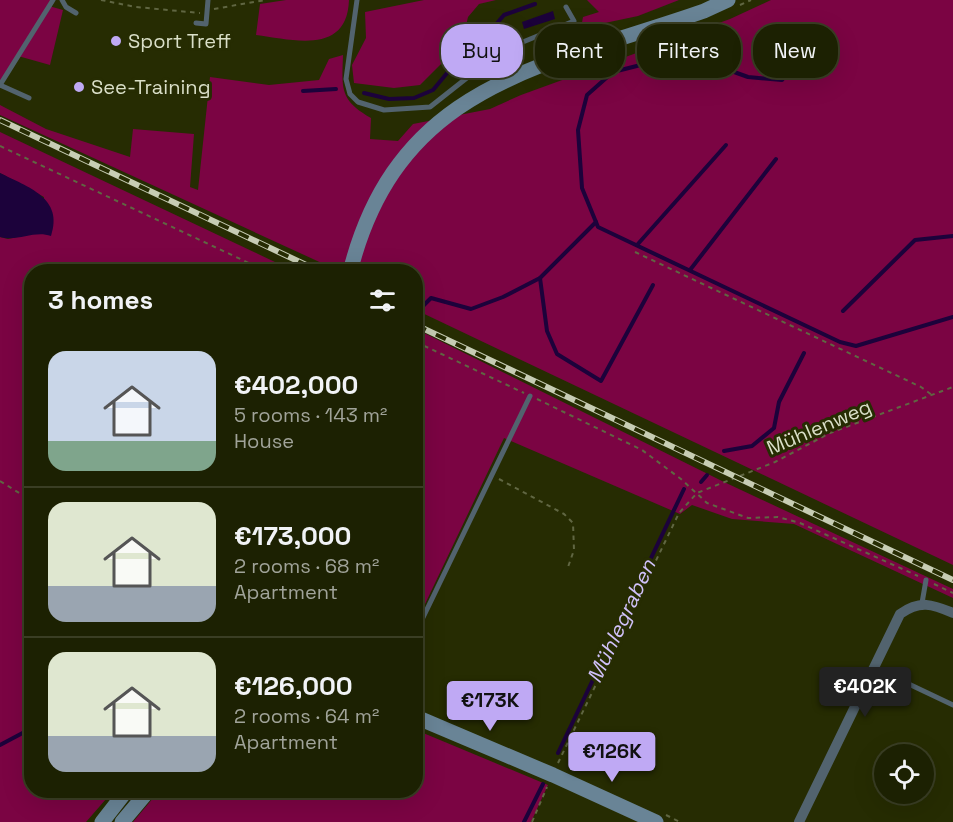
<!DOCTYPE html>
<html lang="en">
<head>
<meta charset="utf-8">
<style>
	:root { --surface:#1c2102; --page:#292e11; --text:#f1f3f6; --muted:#a0a399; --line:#3a3e24; --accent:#bfa9f4 }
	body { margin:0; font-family:"Space Grotesk",sans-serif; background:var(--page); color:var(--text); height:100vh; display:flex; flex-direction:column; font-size:22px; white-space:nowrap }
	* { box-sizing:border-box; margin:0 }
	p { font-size:20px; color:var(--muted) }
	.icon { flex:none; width:33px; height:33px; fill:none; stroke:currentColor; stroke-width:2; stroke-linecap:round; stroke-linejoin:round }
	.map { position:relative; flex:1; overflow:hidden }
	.details { position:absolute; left:24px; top:264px; width:399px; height:534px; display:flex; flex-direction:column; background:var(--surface); border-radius:24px; box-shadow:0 6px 24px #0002,0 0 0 2px var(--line) }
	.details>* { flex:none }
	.guide { position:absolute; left:441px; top:24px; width:422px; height:54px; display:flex; gap:12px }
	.buttons { position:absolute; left:874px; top:744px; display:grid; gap:12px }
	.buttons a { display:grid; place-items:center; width:60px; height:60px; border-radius:50%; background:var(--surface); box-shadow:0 6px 24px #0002,0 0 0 2px var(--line); font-size:30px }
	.price { position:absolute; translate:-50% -51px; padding:0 14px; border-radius:6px; background:var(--accent); color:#111; font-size:20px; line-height:39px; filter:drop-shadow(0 2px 3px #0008) }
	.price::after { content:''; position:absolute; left:50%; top:36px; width:18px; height:14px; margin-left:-9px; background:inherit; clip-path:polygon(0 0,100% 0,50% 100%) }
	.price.on { background:#222; color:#fff }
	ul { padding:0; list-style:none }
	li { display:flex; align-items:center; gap:18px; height:150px; padding:0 24px }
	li+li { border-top:2px solid var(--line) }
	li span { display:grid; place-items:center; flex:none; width:168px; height:120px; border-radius:18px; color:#555 }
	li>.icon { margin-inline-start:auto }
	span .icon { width:72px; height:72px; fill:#fffc; stroke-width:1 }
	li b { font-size:26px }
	h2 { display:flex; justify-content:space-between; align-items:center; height:72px; padding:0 24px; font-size:26px }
	.tag { padding:0 21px; border-radius:24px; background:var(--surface); box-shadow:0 6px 24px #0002,0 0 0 2px var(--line); font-size:21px; line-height:54px }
	.tag.on { background:var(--accent); color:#111 }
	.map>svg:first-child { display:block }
</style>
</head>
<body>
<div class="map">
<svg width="953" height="822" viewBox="0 0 953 822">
	<rect width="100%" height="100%" fill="#262c02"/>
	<g fill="#7b0443">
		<polygon points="0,0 53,0 49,6 63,10 50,65 18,56 0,85"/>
		<path d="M286,0H349C347,55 294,40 256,35L260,4Z"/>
		<polygon points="424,0 496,0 479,4 468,17 462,43 420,85 394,88 354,83 352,65 366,38 365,12"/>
		<polygon points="587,0 679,0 638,16 581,28 583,17 599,12"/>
		<path d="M771,0H953V565L416,310V272L339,271L0,115V105L46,129L130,157L133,129L194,134L190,187L198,190L210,77L269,85L319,80L329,59L343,55C342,88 339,100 371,118L370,139L398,141L413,124L490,109L521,95L730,19Z"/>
		<polygon points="0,132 294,271 32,272 31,345 24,362 32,371 32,790 113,791 86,822 0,822 0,237 8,239 41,232 44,197 0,173"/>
		<polygon points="416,329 724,482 953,589 953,598 794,524 732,519 692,505 680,514 504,438 416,623"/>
		<polygon points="416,730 548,785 531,822 133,822 159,791 416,790"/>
	</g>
	<g fill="#1c023b">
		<polygon points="553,11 555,19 524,29 522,22"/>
		<path d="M0,173C28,187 64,198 51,236C34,230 18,242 0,237Z"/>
	</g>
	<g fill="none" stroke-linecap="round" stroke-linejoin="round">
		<g stroke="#1c023b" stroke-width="4">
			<polyline points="795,62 782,80 748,77 684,54 613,72 587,95 578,130 582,188 598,227 840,342 856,346 953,317"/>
			<polyline points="303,91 336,89"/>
			<polyline points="364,93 389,99 414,98 433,90 462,55 486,36 504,15 535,4"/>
			<polyline points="637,245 726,145"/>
			<polyline points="690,270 776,159"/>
			<polyline points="540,278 547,331 557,354 601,381 653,285"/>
			<polyline points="421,308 431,298 471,309 503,297 540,278 596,222"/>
			<polyline points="843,311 915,240 953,236"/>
			<polyline points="724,451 752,446 774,428 779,402 804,353"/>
			<polyline points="701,482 707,475"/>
			<polyline points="0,745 32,728"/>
			<polyline points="558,753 684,489"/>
			<polyline points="524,822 543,784"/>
		</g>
		<g stroke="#606642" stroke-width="2" stroke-dasharray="4.5 4.5" stroke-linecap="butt">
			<polyline points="101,0 136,7 200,13"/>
			<polyline points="740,5 751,0"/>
			<polyline points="214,9 265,0"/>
			<polyline points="0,146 268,272"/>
			<polyline points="635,252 921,387 932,395"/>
			<polyline points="416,342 524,393"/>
			<polyline points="537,399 642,450 681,479 707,503 748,518 778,517 800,523 918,576"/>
			<polyline points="499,479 564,514 573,523 574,550 568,567"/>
			<polyline points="0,481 32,501"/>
			<polyline points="934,584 953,593"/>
			<polyline points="558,763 679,513 697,493 775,462 830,433 953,387"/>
			<polyline points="666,815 680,822"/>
			<polyline points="532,822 547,787"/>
		</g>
		<g stroke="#52636e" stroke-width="5">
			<polyline points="62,0 66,7 76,13"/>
			<polyline points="357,0 346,79 350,94 358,102 384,110 430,107 501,51 574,21 566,7"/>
			<polyline points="196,23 206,24 208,0"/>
			<polyline points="0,85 53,0"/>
			<polyline points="0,85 29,98"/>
			<polyline points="922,603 926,580"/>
			<polyline points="416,632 530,396"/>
			<polyline points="875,668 953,705"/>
		</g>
		<path stroke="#52636e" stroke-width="10" d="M799,822L900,614C920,600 932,604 953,613"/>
		<g stroke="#698496" stroke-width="15">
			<path d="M350,272C398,82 544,67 704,11L728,0"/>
			<polyline points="416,717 553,775 656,822"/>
			<polyline points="102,822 127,790"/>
			<polyline points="122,822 149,790"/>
		</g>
		<defs>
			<g id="rail">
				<polyline points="0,120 321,272"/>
				<polyline points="416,325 953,580"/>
			</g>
		</defs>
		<use href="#rail" stroke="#c7cdb4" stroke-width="6"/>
		<use href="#rail" stroke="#262c02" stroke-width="4" stroke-dasharray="11" stroke-linecap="butt"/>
	</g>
	<g fill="#bfa9f4" stroke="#262c02" stroke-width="2">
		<circle cx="116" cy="41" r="6"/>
		<circle cx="79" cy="87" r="6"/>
	</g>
	<g text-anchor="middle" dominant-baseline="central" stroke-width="6" stroke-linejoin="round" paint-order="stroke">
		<g font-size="20" fill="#dadfc8" stroke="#262c02" text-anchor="start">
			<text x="128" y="41">Sport Treff</text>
			<text x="91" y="87">See-Training</text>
		</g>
		<g font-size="20" fill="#dadfc8" stroke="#262c02">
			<text transform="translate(819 427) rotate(-23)">Mühlenweg</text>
		</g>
		<g font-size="21" font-style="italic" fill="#d0c1f9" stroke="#262c02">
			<text transform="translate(621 621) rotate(-65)">Mühlegraben</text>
		</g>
	</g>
</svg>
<div class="buttons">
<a><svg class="icon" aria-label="locate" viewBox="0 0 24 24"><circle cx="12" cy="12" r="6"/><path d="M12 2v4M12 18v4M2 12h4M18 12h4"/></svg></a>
</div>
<b class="price on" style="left:865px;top:718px">€402K</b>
<b class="price" style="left:490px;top:732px">€173K</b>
<b class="price" style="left:612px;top:783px">€126K</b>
<div class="guide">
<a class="tag on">Buy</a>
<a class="tag">Rent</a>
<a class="tag">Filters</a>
<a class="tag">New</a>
</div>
<section class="details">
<h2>3 homes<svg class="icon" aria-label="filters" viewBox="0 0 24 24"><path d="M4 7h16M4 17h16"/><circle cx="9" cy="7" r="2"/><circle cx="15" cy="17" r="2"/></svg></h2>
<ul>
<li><span style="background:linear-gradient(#c9d6e8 75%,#7fa58c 0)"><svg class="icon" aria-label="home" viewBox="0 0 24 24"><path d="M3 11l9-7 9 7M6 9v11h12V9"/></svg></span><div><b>€402,000</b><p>5 rooms · 143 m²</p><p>House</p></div></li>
<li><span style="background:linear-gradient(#dfe7d0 70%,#9aa5b1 0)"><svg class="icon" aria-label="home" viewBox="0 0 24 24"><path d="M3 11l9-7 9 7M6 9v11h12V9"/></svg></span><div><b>€173,000</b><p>2 rooms · 68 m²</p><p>Apartment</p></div></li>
<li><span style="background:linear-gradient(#dfe7d0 70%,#9aa5b1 0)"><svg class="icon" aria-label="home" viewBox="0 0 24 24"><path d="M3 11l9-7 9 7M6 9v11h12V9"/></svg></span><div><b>€126,000</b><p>2 rooms · 64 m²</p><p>Apartment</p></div></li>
</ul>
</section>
</div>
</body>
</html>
